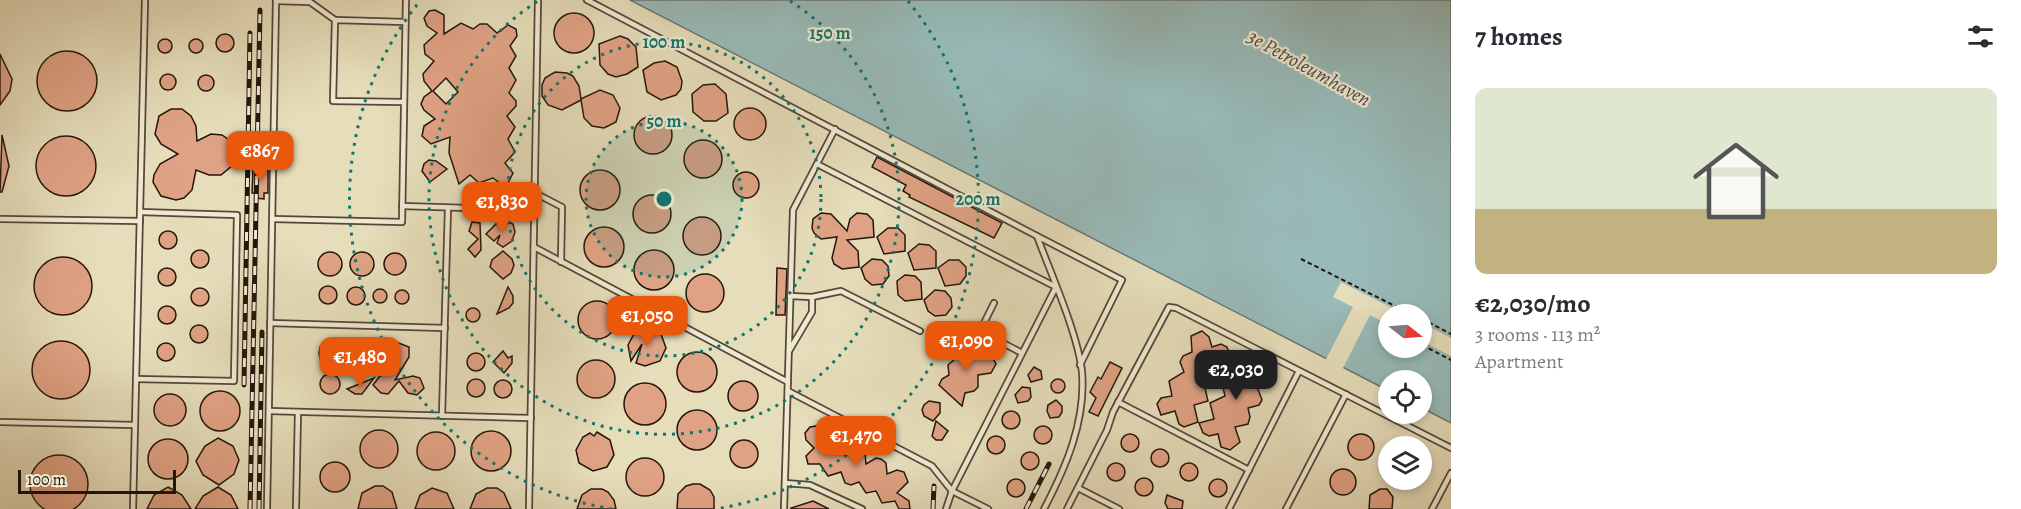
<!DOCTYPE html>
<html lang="en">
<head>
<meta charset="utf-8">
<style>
	:root { --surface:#fff; --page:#f2f2f3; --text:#2b2b33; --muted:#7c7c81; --accent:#ea580c }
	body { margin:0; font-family:Alegreya,serif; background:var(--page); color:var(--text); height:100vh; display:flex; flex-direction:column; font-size:22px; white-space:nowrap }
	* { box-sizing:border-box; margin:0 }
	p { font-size:20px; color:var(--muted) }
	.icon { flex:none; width:33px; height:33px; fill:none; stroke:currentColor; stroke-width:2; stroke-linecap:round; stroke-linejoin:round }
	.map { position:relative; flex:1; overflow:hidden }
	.details { display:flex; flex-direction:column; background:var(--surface); width:570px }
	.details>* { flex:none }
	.needle { width:39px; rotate:107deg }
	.fabs { position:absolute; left:1378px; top:304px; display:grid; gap:12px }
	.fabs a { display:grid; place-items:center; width:54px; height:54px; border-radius:50%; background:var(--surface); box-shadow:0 3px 9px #0003; font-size:30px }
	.scale { position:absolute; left:18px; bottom:15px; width:158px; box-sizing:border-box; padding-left:6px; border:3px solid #25160c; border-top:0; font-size:16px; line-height:21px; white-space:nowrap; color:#25160c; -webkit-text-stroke:4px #efe9d2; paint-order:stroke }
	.price { position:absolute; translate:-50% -51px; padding:0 14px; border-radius:12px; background:var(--accent); color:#fff; font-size:20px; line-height:39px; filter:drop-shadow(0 2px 3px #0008) }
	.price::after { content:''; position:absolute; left:50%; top:36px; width:18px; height:14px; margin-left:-9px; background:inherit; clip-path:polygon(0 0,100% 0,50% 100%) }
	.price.on { background:#222; color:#fff }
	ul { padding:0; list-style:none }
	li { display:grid; align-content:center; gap:12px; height:318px; padding:0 24px }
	li span { display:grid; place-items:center; height:186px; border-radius:12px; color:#555 }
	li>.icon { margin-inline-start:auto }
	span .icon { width:108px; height:108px; fill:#fffc; stroke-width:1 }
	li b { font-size:26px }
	h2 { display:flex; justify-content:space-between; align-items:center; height:72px; padding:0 24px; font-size:26px }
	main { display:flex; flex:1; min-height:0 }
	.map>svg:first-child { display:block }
</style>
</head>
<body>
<main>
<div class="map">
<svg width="1451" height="509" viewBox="0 0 1451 509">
	<rect width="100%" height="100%" fill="#e6ddba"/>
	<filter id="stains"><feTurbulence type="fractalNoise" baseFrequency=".00333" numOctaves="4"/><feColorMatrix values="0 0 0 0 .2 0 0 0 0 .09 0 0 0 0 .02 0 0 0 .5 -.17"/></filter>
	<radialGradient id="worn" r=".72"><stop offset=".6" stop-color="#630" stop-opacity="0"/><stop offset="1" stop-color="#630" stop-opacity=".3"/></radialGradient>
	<path fill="#98bab8" stroke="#6a7873" stroke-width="1.5" fill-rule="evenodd" d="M630,0H1451V423L1422,408V381H1389V391ZM1389,315H1422V348H1389Z"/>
	<g fill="#e6ddba">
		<polygon points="1341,282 1406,315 1389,315 1389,325 1370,315 1342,370 1325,361 1353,307 1333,297"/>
		<polygon points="1422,323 1451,338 1451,356 1422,341"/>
	</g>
	<g fill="#e0a284" stroke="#25160c" stroke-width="1.5" fill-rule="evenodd">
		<path d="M435,10L444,15V34L461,23L473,29L480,24H487L497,33L508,25L516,29L517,36L510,46L516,56L509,68L516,80L509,93L516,101V106L507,116L515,127L508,139L515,152L505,163L513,173L508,183L501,184L493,178L479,183L470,175L459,184L449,153L450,137L431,144L422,136L424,126L435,119L424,110L421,104L424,97L432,91L424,81L423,74L434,61L425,54L424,45L437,33L427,26L424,18L429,11ZM446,78L458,92L446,104L433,91Z"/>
		<circle cx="574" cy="33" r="20"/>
		<circle cx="225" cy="43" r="9"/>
		<polygon points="620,36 628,39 636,47 638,67 627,74 616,77 608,74 600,65 599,44"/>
		<circle cx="165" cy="46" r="7"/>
		<circle cx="196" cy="46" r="7"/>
		<circle cx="67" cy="81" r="30"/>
		<polygon points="0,54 12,79 10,91 0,105"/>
		<polygon points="665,61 677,67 682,81 681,89 676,95 661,100 647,92 643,70 654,63"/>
		<polygon points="555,72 567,73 573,76 579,86 581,99 600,90 613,95 620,108 616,122 604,128 592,126 584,118 581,100 562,110 548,105 542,96 542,85 545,78"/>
		<circle cx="168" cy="82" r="8"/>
		<circle cx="206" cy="83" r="8"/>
		<polygon points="715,84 726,94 728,113 716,121 704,121 693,112 692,94 703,85"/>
		<circle cx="750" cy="124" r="16"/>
		<polygon points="171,109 182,109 191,116 196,126 197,141 211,134 222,135 232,142 236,154 233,165 221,175 209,175 196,170 192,190 184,198 176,200 161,196 153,182 154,175 160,164 178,154 161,144 155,134 159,116"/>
		<circle cx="653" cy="135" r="19"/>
		<polygon points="2,135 9,166 2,192 0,192"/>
		<circle cx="66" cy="166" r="30"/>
		<circle cx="703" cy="159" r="19"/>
		<polygon points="877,157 1002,223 994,238 909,197 910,195 903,191 906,185 872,167"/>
		<polygon points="429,160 436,161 447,169 430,182 422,171 424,164"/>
		<polygon points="253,168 268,168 268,193 264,193 264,199 256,198 256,193 252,193"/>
		<circle cx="600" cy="190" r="20"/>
		<circle cx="746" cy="185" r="13"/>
		<circle cx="652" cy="214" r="19"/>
		<polygon points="821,213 831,214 847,231 850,219 857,213 867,214 873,220 874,237 847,240 858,251 859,267 842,269 834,264 832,258 837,237 821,239 814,233 812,228 813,219"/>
		<circle cx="702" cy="236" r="19"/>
		<polygon points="504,220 513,224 515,232 512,241 503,247 497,243 500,235 494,241 486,234 497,223"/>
		<polygon points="472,222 480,223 481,250 475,257 468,249 478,239 469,231"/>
		<circle cx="604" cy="247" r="20"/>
		<polygon points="888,228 898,228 905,235 905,251 884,254 877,237"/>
		<circle cx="168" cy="240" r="9"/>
		<polygon points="919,244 929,245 936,251 936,268 914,270 908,253"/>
		<circle cx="200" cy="259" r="9"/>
		<circle cx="654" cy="270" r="20"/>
		<polygon points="503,251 512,259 514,265 511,273 503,279 490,267 492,260"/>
		<circle cx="330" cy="264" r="12"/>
		<circle cx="362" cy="264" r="12"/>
		<circle cx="395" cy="264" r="11"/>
		<circle cx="63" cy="286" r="29"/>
		<polygon points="872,259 882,260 888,266 889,276 883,284 872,285 865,279 861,268"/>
		<polygon points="949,260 959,260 966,267 966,276 960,284 945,286 938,268"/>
		<circle cx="167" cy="277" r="9"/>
		<polygon points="777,268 787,269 785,315 776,315"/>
		<circle cx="705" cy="293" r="19"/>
		<polygon points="905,275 915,276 921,282 922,299 905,301 898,295 897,281"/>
		<circle cx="328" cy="295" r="9"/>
		<circle cx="356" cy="296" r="9"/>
		<polygon points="508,287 513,296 513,303 509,308 497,314"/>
		<circle cx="200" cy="297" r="9"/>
		<circle cx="380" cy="296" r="7"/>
		<polygon points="935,290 945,291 951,298 952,307 946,315 935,316 928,311 924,300"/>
		<circle cx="402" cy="297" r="7"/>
		<circle cx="597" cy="320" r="19"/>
		<circle cx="167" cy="315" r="9"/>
		<circle cx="473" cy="315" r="7"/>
		<circle cx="199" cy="334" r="9"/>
		<polygon points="649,328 661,334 666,348 660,361 645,366 636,363 642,344 631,361 628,345 635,332"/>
		<polygon points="1202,331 1209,337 1212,347 1221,344 1227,347 1231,358 1216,362 1220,378 1204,384 1208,401 1194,405 1198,422 1184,427 1179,424 1175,411 1161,415 1157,404 1161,398 1172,396 1169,381 1184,372 1180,362 1183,356 1192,352 1191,336"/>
		<polygon points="328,341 339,343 346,354 331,368 321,361 319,354 320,347"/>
		<polygon points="962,341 969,343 975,354 990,353 996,364 991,373 978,375 978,387 974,391 965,393 962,406 939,385 942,379 949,375 948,365 957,357 956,346"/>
		<circle cx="61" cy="370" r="29"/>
		<polygon points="362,342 372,345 380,355 372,364 361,369 351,354"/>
		<polygon points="396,342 409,347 409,357 395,380 413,376 420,378 424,388 417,395 408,393 399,381 388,394 381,393 373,385 380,376 393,371 388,365 400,351 376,362 387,346"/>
		<circle cx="166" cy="352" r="9"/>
		<polygon points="503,351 508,358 512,356 512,363 504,373 493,362"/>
		<circle cx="697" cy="372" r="20"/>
		<circle cx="476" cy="362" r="9"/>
		<polygon points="1240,354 1252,357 1255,368 1270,368 1273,375 1270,381 1256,384 1262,400 1259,405 1248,408 1250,417 1248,424 1235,427 1240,442 1230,450 1221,447 1218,434 1209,436 1203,433 1199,423 1214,419 1210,403 1225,396 1221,379 1236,376 1232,358"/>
		<circle cx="596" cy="379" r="19"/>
		<polygon points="1110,362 1122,368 1098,416 1089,412 1096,398 1090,392 1098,377 1101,379"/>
		<polygon points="1034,367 1041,371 1042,379 1031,382 1028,375"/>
		<circle cx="330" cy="384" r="10"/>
		<polygon points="374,378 362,394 355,394 347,389"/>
		<circle cx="476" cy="388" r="9"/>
		<circle cx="1058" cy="386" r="7"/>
		<circle cx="503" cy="389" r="9"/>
		<circle cx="743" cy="396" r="15"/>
		<circle cx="645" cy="404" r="21"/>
		<polygon points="1022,387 1030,388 1031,397 1028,401 1018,403 1015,395"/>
		<circle cx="220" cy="411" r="20"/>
		<circle cx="170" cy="410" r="16"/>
		<polygon points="1056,400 1062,406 1062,412 1059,417 1050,418 1047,411 1048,405"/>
		<polygon points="929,401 940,403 940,413 933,421 924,416 922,410 924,405"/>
		<circle cx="697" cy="430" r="20"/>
		<circle cx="1011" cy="420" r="9"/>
		<polygon points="936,421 948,431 942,440 936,440 932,436"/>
		<polygon points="816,426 822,429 828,441 835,437 840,437 845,442 846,453 855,448 860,448 865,453 866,464 876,458 881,459 886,463 887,474 897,470 904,472 908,482 897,493 909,501 910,509 899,509 895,501 882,503 876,491 866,493 859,482 851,485 845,483 841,472 828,476 820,464 808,464 806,456 814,448 806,440 805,433 810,427"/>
		<circle cx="1043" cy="435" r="9"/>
		<circle cx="379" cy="449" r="19"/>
		<circle cx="491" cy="451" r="20"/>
		<polygon points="597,432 610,440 614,455 607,467 593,471 579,463 576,450 583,437 590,433 594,436"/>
		<circle cx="436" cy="451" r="19"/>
		<circle cx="1361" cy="447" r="13"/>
		<circle cx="1130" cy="443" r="9"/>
		<circle cx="996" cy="445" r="9"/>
		<polygon points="218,438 233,446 239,460 234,474 219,485 203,475 196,461 205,446"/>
		<circle cx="168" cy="459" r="20"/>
		<circle cx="744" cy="454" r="14"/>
		<circle cx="1160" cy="458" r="9"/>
		<circle cx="1030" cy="461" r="9"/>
		<circle cx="59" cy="484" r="29"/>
		<circle cx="645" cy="477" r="19"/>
		<circle cx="335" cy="477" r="15"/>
		<circle cx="1116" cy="472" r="9"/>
		<circle cx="1189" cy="472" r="9"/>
		<circle cx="1343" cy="482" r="13"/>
		<circle cx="1144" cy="487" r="9"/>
		<circle cx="1016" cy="488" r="9"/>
		<circle cx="1218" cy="488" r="9"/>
		<polygon points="693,484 700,484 710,490 714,497 714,509 677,509 678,494 686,486"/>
		<polygon points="375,486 383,486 392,492 397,509 358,509 362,493"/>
		<polygon points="168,487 182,495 191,509 147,509 154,495"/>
		<polygon points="218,487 231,495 238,509 195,509 203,496"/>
		<polygon points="432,488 447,493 454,509 415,509 420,495"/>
		<polygon points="487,488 497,488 504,493 511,509 470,509 476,494"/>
		<polygon points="591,489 602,489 608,492 614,500 616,509 577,509 582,495"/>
		<polygon points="1380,489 1387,489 1393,497 1392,509 1369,509 1370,495"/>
		<polygon points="1167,495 1183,501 1182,509 1168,509 1165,503"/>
		<polygon points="813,501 829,509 792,509 791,508"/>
	</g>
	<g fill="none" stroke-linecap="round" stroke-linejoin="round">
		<defs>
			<g id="service">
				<path d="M587,0L1037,236C1051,274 1078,334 1082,372C1086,421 1066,467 1044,509"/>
				<polyline points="276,1 310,2 335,20"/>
				<polyline points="403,102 333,101 335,20 405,22"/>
				<polyline points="817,164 1056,287 952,491 946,509"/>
				<polyline points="535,193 562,207 561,262"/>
				<polyline points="402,206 534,210"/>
				<polyline points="0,219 140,221"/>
				<polyline points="273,219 402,222 406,0"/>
				<polyline points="1037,236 1122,280 1080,365"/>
				<polyline points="534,247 788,382"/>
				<polyline points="790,296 812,297 841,291 920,331"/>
				<polyline points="994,303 980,331 1022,353"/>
				<polyline points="270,323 445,328"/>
				<polyline points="789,351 812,312 812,297"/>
				<polyline points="136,379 234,381 237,215 140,212"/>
				<polyline points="788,391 932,466 952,491 988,509"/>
				<polyline points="1118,402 1249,470"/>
				<polyline points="269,411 531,418"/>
				<polyline points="442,416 448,208"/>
				<polyline points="0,422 135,425"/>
				<polyline points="785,483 810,485 862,509"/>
				<polyline points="1078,488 1119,509"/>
				<polyline points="133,509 145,0"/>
				<polyline points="267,509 276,0"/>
				<polyline points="296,509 298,412"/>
				<polyline points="529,509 538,0"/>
				<polyline points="784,509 793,210 835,129"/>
				<polyline points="1067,509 1107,430 1113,412 1169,307 1176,308 1451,448"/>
				<polyline points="1229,509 1299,371"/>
				<polyline points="1286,509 1346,394"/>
				<polyline points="1432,509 1451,473"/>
			</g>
		</defs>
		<use href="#service" stroke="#554838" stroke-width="8"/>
		<g stroke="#25160c" stroke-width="2" stroke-dasharray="4.5 3" stroke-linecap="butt">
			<polyline points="1301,259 1413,315"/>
			<polyline points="1422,319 1451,334"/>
			<polyline points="1422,345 1451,360"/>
		</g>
		<use href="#service" stroke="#efe9d2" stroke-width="4.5"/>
		<defs>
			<g id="rail">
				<polyline points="244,385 250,33"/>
				<polyline points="250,509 260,10"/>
				<polyline points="259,509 262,332"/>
				<polyline points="933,509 934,486"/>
				<polyline points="1026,509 1049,464"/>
			</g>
		</defs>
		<use href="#rail" stroke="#25160c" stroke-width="5"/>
		<use href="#rail" stroke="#efe9d2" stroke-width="3" stroke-dasharray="9" stroke-linecap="butt"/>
	</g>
	<circle cx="664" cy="199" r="78" fill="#0f766e" fill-opacity=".12"/>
	<g fill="none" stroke="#0f766e" stroke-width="3" stroke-dasharray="3 6">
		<circle cx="664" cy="199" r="78"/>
		<circle cx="664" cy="199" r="157"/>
		<path d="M790 1A235 235 0 1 1 538 1"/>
		<path d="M612 509A314 314 0 0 1 420 1M908 1A314 314 0 0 1 716 509"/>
	</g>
	<g text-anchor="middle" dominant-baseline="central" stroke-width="4.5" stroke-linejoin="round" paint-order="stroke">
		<g font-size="20" font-style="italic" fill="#4d4f48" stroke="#efe9d2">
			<text transform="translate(1309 68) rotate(29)">3e Petroleumhaven</text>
		</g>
	</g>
	<circle cx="664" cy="199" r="9" fill="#0f766e" stroke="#efe9d2" stroke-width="3"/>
	<g font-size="18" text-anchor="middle" font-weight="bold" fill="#0f766e" stroke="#efe9d2" stroke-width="4.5" stroke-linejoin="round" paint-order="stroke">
		<text x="830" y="39">150 m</text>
		<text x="664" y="48">100 m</text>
		<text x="664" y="127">50 m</text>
		<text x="978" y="205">200 m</text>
	</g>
	<rect width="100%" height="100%" filter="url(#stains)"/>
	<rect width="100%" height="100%" fill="url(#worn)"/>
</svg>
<div class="fabs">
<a><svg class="needle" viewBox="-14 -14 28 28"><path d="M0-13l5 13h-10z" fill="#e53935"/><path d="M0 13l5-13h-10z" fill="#7c7c81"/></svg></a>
<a><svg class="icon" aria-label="locate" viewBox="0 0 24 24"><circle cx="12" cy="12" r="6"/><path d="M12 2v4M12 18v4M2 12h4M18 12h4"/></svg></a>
<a><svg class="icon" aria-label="layers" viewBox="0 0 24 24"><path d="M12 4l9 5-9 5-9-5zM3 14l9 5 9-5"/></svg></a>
</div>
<div class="scale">100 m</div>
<b class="price" style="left:260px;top:182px">€867</b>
<b class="price" style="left:502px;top:233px">€1,830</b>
<b class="price" style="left:647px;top:347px">€1,050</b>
<b class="price" style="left:966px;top:372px">€1,090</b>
<b class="price" style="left:360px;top:388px">€1,480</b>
<b class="price on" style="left:1236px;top:401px">€2,030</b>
<b class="price" style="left:856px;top:467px">€1,470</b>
</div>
<section class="details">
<h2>7 homes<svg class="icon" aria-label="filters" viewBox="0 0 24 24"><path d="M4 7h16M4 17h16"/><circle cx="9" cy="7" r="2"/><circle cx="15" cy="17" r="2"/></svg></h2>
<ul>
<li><span style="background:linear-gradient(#dfe7d0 65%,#c2b280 0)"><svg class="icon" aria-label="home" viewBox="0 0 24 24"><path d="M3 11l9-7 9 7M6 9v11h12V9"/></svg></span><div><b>€2,030/mo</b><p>3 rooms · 113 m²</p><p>Apartment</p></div></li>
</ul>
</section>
</main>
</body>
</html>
